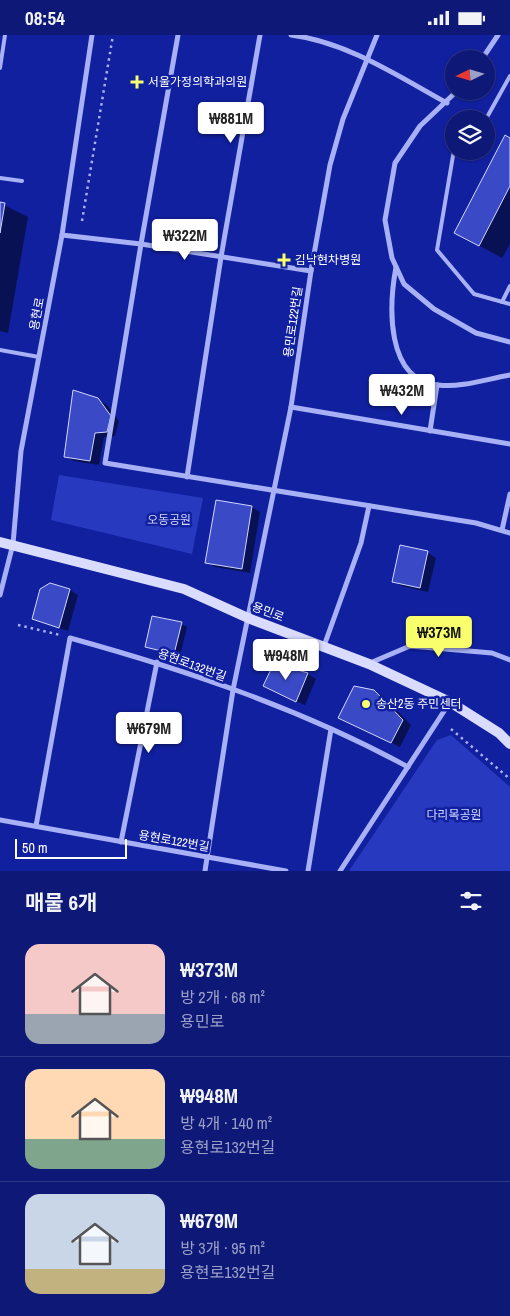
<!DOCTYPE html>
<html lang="ko">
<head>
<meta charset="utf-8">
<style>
	:root { --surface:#0d1877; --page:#1b257f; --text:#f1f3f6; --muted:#9aa0c6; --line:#2d3789; --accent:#f9ff6c }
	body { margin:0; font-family:"Archivo Narrow","Noto Sans KR",sans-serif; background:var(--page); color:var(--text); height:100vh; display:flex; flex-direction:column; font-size:19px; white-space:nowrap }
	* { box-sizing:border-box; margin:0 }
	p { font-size:16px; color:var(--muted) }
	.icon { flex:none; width:28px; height:28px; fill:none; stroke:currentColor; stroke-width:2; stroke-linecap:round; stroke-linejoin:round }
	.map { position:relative; height:836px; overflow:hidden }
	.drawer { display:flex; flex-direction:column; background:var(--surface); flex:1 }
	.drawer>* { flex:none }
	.needle { width:32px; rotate:265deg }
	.controls { position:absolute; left:445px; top:15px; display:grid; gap:10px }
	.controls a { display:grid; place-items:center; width:50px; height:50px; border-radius:50%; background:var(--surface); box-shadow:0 1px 4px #0004,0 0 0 1px var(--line); font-size:25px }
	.scale { position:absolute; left:15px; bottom:12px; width:112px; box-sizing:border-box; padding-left:5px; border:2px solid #fff; border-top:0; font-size:14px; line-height:18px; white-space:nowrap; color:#fff; -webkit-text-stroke:4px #11209f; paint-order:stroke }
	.price { position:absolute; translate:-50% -42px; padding:0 11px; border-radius:5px; background:#fff; color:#222; font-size:16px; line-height:32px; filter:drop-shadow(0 1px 2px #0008) }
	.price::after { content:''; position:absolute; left:50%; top:30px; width:15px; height:11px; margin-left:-8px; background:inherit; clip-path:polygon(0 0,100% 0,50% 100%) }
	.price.active { background:var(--accent); color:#111 }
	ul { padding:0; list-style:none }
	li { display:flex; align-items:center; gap:15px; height:125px; padding:0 25px }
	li+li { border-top:1px solid var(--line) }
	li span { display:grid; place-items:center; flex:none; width:140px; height:100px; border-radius:15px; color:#555 }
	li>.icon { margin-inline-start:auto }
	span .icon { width:60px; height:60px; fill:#fffc; stroke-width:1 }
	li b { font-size:21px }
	h2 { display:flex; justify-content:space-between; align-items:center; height:60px; padding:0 25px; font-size:21px }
	.status { display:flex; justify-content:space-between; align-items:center; height:35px; padding:0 25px; background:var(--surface); direction:ltr }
	.status svg { height:14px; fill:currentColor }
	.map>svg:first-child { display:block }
</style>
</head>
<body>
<div class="status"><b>08:54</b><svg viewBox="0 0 49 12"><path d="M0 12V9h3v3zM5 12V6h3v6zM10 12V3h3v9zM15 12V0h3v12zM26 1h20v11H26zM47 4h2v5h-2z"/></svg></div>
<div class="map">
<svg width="510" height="836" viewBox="0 0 510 836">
	<rect width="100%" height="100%" fill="#11209f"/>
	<g fill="#273abf">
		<polygon points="59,440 203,463 192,519 51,485"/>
		<polygon points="451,700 510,752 510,836 349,836 437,705"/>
	</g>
	<g fill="#0007">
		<polygon points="510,104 510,209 502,223 456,198"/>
		<polygon points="0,168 28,182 8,298 0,296"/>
		<polygon points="98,365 107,370 119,386 115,401 104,402 99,430 74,426 65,421"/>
		<polygon points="217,466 252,472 260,477 250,538 215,532 206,527"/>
		<polygon points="401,511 428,518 436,523 428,557 402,551 393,546"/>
		<polygon points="70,555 78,560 68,596 33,584"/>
		<polygon points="181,589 187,592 180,621 146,611"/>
		<polygon points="275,630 308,639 316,644 305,670 273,656"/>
		<polygon points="373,656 383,661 411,690 400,712 349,687"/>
	</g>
	<g fill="#3a4ac7" stroke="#d1d7fe">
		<polygon points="505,100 510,103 510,151 479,211 454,198"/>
		<polygon points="0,167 5,168 0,198"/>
		<polygon points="73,355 98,363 111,381 107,397 95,398 90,426 64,422"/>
		<polygon points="216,465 252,471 242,534 205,528"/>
		<polygon points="400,510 428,516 420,553 392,547"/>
		<polygon points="50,548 70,554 59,593 32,584 40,554"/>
		<polygon points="152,581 182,587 174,619 145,612"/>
		<polygon points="274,628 308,638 296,667 263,651"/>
		<polygon points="354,651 374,655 403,685 391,708 338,683"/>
	</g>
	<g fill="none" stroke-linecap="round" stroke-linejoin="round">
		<g stroke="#a8b1f5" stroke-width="2.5" stroke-dasharray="2.5 4" stroke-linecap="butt">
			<polyline points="82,186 113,0"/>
			<polyline points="18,590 60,600"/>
			<polyline points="451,694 510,744"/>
		</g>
		<g stroke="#a8b1f5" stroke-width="4">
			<polyline points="0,33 5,0"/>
			<polyline points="486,84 510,41"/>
			<polyline points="454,115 437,215 474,259 510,269"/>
			<polyline points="0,143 22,146"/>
			<polyline points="502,267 510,251"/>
			<polyline points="0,315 39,322"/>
		</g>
		<g stroke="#a8b1f5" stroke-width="5">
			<polyline points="178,0 141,209 105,428 476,488 510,498"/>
			<path d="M291,0C347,7 398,41 447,68"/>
			<polyline points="482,24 498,0"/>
			<polyline points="457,56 420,91 395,128 385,185 392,223 404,249 434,274 476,298 510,307"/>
			<polyline points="62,200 141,209 311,236"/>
			<path d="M396,232C389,270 385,345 438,350C461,353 487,344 510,340"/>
			<polyline points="291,372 510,409"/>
			<polyline points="430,396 437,350"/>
			<polyline points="187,442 221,222 260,0"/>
			<polyline points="502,495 510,459"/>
			<polyline points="0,560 13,509 21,416 62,200 92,0"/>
			<polyline points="324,611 361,508 369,471"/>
			<polyline points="370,628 410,611 492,618 510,625"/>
			<polyline points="0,785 286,836"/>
			<path d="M36,791L70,603C186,635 302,674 408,732"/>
			<polyline points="121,807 157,627"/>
			<polyline points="205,836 233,655 291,372 311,236 330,130 343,84 377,0"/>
			<polyline points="308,836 331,694"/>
			<polyline points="340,836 450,667"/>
		</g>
		<polyline stroke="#d9dcfe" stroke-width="10" points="0,507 184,554 248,583 369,629 450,667 499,698 510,709"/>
	</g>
	<g fill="#f9ff6c" stroke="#11209f" stroke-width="2">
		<path d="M134.5 39.5h5v5h5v5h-5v5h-5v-5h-5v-5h5z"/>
		<path d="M281.5 217.5h5v5h5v5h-5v5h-5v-5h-5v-5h5z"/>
		<circle cx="366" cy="669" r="5"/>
	</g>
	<g text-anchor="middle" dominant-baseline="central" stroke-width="5" stroke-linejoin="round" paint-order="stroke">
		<g font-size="12" fill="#fff" stroke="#11209f" text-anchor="start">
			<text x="148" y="47">서울가정의학과의원</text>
			<text x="295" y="225">김낙현차병원</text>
			<text x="376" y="669">송산2동 주민센터</text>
		</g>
		<g font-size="12" fill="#fff" stroke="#11209f">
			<text transform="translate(37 279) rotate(-79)">용현로</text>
			<text transform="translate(293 287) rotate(-82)">용민로122번길</text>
			<text transform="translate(268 577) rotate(21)">용민로</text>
			<text transform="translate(192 630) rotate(20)">용현로132번길</text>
			<text transform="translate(174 806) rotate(10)">용현로122번길</text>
		</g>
		<g font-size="12" fill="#d1d7fe" stroke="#11209f">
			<text x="169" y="485">오동공원</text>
			<text x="454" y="780">다리목공원</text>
		</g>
	</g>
</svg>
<div class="controls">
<a><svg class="needle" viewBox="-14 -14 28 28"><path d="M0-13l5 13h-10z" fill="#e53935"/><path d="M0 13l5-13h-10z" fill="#9aa0c6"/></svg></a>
<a><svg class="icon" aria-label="layers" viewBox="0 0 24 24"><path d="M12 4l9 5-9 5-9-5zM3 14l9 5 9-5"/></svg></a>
</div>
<div class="scale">50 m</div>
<b class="price" style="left:231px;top:109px">₩881M</b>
<b class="price" style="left:185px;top:226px">₩322M</b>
<b class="price" style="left:402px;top:381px">₩432M</b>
<b class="price active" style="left:439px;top:623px">₩373M</b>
<b class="price" style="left:286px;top:646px">₩948M</b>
<b class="price" style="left:149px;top:719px">₩679M</b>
</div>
<section class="drawer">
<h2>매물 6개<svg class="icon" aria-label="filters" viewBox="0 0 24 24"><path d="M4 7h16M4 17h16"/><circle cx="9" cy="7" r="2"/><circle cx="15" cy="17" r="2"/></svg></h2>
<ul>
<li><span style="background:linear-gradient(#f6c9c9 70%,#9aa5b1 0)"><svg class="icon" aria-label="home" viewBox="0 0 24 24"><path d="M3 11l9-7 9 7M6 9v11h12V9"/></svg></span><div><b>₩373M</b><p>방 2개 · 68 m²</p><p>용민로</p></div></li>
<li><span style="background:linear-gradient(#ffd9b3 70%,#7fa58c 0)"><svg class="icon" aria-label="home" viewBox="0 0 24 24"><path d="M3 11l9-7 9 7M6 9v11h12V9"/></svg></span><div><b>₩948M</b><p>방 4개 · 140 m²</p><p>용현로132번길</p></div></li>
<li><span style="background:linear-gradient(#c9d6e8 75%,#c2b280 0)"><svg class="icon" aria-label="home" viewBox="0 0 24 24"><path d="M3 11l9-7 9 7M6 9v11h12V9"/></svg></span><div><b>₩679M</b><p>방 3개 · 95 m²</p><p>용현로132번길</p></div></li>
</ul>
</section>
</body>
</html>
